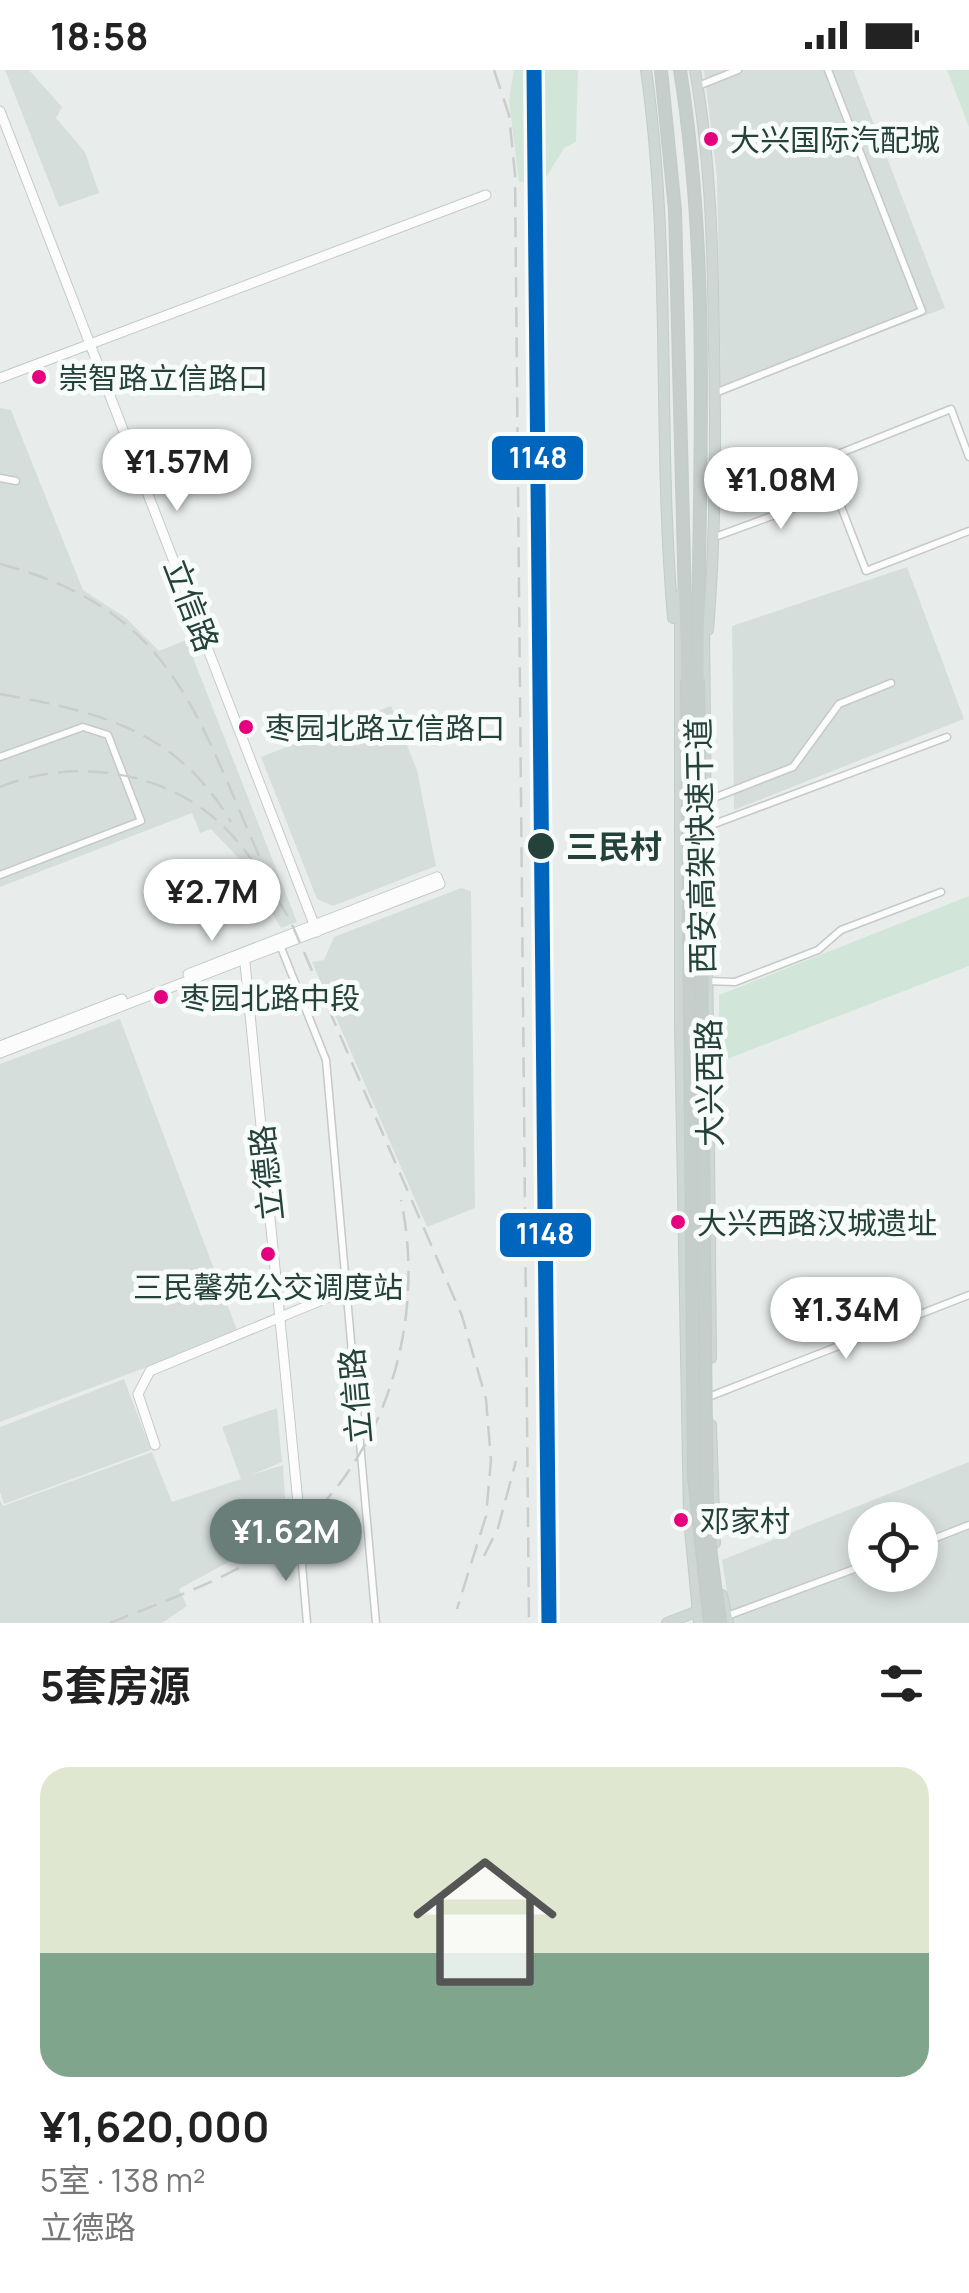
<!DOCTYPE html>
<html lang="zh">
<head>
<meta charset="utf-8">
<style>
	:root { --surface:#fff; --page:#f2f2f2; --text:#222; --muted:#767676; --line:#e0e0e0; --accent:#697e78 }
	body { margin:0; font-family:Manrope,"Noto Sans SC",sans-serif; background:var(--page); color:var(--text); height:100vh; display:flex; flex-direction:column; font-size:38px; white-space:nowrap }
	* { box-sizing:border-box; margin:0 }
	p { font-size:32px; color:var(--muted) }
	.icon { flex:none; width:55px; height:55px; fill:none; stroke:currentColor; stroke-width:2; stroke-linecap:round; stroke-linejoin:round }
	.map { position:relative; height:1553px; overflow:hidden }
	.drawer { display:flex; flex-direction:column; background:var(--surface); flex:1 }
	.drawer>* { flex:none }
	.buttons { position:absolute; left:848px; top:1432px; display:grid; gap:20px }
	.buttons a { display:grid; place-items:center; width:90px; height:90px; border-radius:50%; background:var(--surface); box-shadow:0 5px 15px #0003; font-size:50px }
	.price { position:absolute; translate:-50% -85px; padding:0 22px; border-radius:35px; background:#fff; color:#222; font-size:32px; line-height:65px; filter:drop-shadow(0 2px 5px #0008) }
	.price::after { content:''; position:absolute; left:50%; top:60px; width:30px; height:22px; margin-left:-15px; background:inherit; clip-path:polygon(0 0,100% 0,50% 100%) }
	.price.on { background:var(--accent); color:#fff }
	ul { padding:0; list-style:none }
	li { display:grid; align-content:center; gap:20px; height:530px; padding:0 40px }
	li+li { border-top:2px solid var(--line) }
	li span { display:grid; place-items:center; height:310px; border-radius:30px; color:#555 }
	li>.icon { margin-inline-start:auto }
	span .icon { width:180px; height:180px; fill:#fffc; stroke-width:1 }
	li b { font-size:42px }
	h2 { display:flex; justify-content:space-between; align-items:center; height:120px; padding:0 40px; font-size:42px }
	.status { display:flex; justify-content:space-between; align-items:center; height:70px; padding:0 50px; background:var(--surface); direction:ltr }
	.status svg { height:28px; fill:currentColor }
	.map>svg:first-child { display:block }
</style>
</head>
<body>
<div class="status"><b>18:58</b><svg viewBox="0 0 49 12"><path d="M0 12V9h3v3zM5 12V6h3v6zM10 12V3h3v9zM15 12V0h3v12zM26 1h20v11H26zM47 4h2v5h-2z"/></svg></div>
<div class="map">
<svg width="969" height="1553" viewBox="0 0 969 1553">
	<rect width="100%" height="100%" fill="#e8edeb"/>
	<g fill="#d6dedb" fill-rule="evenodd">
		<polygon points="5,0 29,0 62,37 56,48 85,82 99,123 59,137"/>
		<polygon points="704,0 853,0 945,238 721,323 717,108"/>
		<polygon points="0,338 11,340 83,520 126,548 159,581 186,570 297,852 281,858 243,793 211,759 200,763 192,743 0,817"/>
		<polygon points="907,497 964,649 734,740 732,556"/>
		<polygon points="391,636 417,700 436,796 333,836 317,829 261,687"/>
		<polygon points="461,818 471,821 475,1138 427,1157 312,892 324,890 334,867"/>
		<polygon points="120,949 238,1263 0,1352 0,994"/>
		<polygon points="124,1309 151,1380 4,1434 0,1422 0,1357"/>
		<polygon points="277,1338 282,1392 251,1405 283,1395 287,1460 179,1519 187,1536 162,1553 0,1553 0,1430 3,1436 152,1382 172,1432 241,1409 222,1357"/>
		<path d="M969,1392V1553H732L722,1490ZM865,1450H920V1505H865Z"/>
	</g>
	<g fill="#d1e6d8">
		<polygon points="514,0 578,0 576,72 564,78 545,109 519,112 509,30"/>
		<polygon points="947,0 969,0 969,57"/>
		<polygon points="969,826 969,896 719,992 719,925"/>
	</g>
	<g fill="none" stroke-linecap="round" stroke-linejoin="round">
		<defs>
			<g id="minor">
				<polyline points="698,16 738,0"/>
				<polyline points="715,323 922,241 828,0"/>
				<polyline points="969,387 951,339 823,390 866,501 969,461"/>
				<polyline points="0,408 16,411"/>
				<polyline points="715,467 835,423"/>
				<polyline points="0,687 83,657 108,665 141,751 0,805"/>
				<polyline points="706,731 793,697 839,634 891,613"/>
				<polyline points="706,757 947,667"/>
				<polyline points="280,875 326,990 376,1553"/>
				<polyline points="708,911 735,912 818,880 841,860 941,822"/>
				<polyline points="711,1326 969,1225"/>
				<polyline points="300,1471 307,1553"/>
				<polyline points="920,1474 969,1455"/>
				<polyline points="727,1546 865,1495"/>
			</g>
			<g id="tertiary">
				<polyline points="0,41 317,862"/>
				<polyline points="0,308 486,125"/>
				<polyline points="244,883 299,1443"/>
				<polyline points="188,904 437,807"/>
				<polyline points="0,976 122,929"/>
				<polyline points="0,983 440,814 437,807"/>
				<polyline points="155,1375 138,1324 150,1301 346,1220"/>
			</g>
			<g id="primary">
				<path d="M646,0C672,182 657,365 673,548"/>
				<path d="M695,0C711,91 713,183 714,276C716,371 716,465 708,560"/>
				<polyline points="680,525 680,956 689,1449 699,1553"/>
				<polyline points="704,555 711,1288"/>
				<polyline points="711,1355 715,1473"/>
				<polyline points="722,1525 728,1553"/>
				<polyline points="667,1553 703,1539"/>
			</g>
			<g id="trunk">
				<polyline points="661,0 675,140 687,610"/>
				<path d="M680,0C712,201 698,406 698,609"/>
			</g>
		</defs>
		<use href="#minor" stroke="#c5cac8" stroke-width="9"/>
		<use href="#tertiary" stroke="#c5cac8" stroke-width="11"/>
		<use href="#primary" stroke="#c3ccc9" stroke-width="12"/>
		<use href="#trunk" stroke="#c3ccc9" stroke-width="14"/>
		<use href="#minor" stroke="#fcfcfc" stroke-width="6"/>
		<use href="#tertiary" stroke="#fcfcfc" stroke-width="9"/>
		<use href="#primary" stroke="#cfd7d5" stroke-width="10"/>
		<use href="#trunk" stroke="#c6cecc" stroke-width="11"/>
		<g stroke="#c9cdcc" stroke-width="2.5" stroke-dasharray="20 10" stroke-linecap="butt">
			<polyline points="494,0 509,45 515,104 529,1553"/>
			<path d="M0,494C172,539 195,641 260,788"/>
			<path d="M0,624C99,642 176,659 231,752"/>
			<path d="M0,717C72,687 166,700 223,756C250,782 271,818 290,850L462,1246L486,1329L491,1390L486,1446L457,1539"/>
			<polyline points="484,1486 498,1458 516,1391"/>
			<path d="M110,1553C167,1530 232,1508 282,1471C385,1394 427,1252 401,1130"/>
		</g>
		<defs>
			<g id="trunk-bridge">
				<polyline points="698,609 707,1455 720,1553"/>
				<polyline points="687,610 694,1407 710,1553"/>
			</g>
		</defs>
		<use href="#trunk-bridge" stroke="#c3ccc9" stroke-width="14" stroke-linecap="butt"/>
		<use href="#trunk-bridge" stroke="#c6cecc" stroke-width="11"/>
		<defs>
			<polyline id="rail-1" points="534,0 549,1553"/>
		</defs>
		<use href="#rail-1" stroke="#f7fbf9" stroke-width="22"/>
		<use href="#rail-1" stroke="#0065bd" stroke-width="15"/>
	</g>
	<g fill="#e5007d" stroke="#f7fbf9" stroke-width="4">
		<circle cx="711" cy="69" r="9"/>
		<circle cx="39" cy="307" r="9"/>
		<circle cx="246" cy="657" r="9"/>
		<circle cx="161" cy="927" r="9"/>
		<circle cx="678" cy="1152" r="9"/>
		<circle cx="268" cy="1184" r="9"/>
		<circle cx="681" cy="1450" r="9"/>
	</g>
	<circle fill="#24423a" stroke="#f7fbf9" stroke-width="4" cx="541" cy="776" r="15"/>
	<g text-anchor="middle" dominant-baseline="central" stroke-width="10" stroke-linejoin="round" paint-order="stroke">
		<g font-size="30" fill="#24423a" stroke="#f7fbf9" text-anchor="start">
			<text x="730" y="69">大兴国际汽配城</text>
			<text x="58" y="307">崇智路立信路口</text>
			<text x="265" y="657">枣园北路立信路口</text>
			<text x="180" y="927">枣园北路中段</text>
			<text x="697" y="1152">大兴西路汉城遗址</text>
			<text x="268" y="1216" text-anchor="middle">三民馨苑公交调度站</text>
			<text x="700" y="1450">邓家村</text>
		</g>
		<g font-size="32" fill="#24423a" stroke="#f7fbf9">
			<text transform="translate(192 535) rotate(69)">立信路</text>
			<text transform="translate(700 776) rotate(-91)">西安高架快速干道</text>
			<text transform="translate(709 1013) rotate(-91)">大兴西路</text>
			<text transform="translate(266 1103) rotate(-96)">立德路</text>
			<text transform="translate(355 1326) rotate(-95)">立信路</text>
		</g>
		<g font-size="32" font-weight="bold" fill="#24423a" stroke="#f7fbf9" text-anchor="start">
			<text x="566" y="776">三民村</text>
		</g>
	</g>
	<g stroke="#f7fbf9" stroke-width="4">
		<rect x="490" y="364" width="95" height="48" rx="10" fill="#0065bd"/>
		<rect x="498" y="1141" width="95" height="48" rx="10" fill="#0065bd"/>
	</g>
	<g font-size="28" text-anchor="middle" font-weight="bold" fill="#fff">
		<text x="538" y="398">1148</text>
		<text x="545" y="1174">1148</text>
	</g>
</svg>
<div class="buttons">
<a><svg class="icon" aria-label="locate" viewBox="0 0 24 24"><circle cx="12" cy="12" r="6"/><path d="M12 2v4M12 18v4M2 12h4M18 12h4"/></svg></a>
</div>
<b class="price" style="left:177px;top:444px">¥1.57M</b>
<b class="price" style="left:781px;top:462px">¥1.08M</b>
<b class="price" style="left:212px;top:874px">¥2.7M</b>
<b class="price" style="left:846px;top:1292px">¥1.34M</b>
<b class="price on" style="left:286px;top:1514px">¥1.62M</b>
</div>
<section class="drawer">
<h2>5套房源<svg class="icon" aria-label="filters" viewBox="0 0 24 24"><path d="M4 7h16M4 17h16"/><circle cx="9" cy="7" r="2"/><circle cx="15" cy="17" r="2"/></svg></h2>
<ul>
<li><span style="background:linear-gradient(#dfe7d0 60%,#7fa58c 0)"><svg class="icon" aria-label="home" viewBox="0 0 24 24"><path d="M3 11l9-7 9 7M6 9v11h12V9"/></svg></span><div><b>¥1,620,000</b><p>5室 · 138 m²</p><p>立德路</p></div></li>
</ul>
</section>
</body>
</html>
